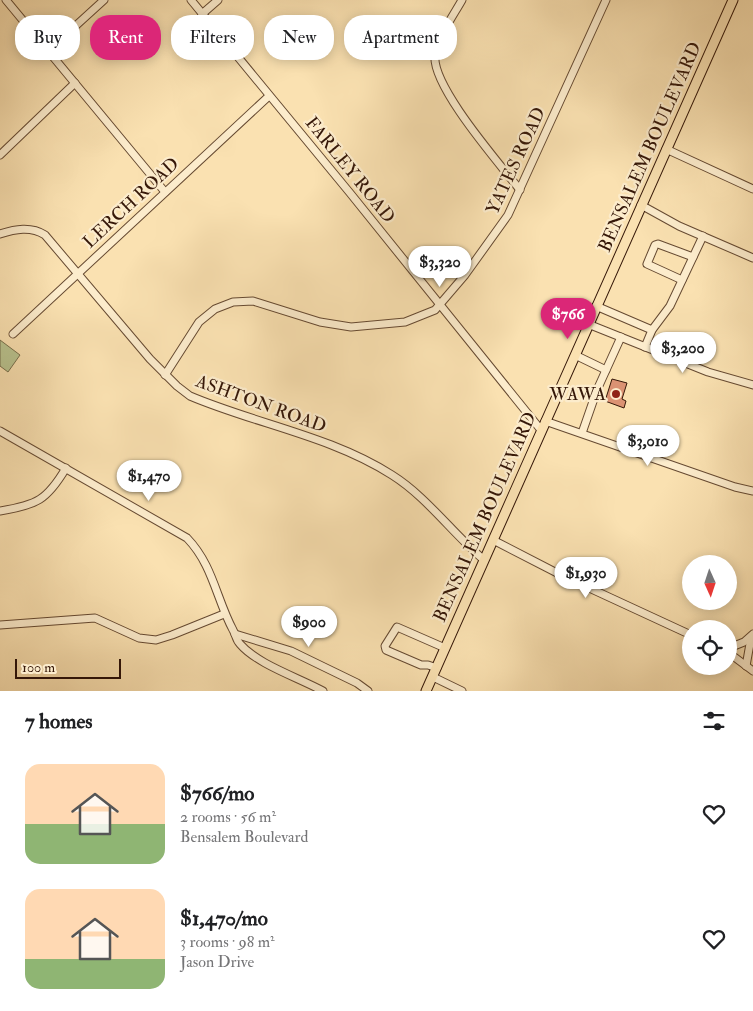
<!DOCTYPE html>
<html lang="en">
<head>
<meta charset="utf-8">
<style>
	:root { --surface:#fff; --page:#f2f2f2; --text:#202124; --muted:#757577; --accent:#db2777 }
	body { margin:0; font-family:"IM FELL Double Pica",serif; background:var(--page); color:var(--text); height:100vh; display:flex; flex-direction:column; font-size:19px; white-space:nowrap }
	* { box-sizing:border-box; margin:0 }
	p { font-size:16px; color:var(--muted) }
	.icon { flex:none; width:28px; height:28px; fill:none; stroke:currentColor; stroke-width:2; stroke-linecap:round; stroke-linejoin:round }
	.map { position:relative; height:691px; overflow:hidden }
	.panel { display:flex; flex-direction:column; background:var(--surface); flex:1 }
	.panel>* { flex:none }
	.banner { position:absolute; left:15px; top:15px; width:500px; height:45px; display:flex; gap:10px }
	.needle { width:32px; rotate:177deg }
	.controls { position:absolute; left:682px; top:555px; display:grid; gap:10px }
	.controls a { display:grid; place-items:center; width:55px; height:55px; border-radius:50%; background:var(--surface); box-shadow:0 2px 12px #0003; font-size:25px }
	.scale { position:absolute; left:15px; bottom:12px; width:106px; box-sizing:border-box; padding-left:5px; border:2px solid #351708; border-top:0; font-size:14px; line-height:18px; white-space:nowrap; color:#351708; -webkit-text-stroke:4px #fceccc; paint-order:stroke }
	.price { position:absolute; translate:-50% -42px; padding:0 11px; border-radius:18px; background:#fff; color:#222; font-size:16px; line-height:32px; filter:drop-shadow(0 1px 2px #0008) }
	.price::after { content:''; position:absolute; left:50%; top:30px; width:15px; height:11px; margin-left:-8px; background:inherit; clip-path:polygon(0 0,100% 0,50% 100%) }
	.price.on { background:var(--accent); color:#fff }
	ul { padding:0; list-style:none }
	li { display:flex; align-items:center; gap:15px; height:125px; padding:0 25px }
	li span { display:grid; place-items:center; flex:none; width:140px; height:100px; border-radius:15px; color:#555 }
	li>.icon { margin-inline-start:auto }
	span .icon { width:60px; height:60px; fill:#fffc; stroke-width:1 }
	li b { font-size:21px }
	h2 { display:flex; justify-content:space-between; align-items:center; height:60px; padding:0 25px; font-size:21px }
	.tag { padding:0 18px; border-radius:20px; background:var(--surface); box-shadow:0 2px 12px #0003; font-size:18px; line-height:45px }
	.tag.on { background:var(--accent); color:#fff }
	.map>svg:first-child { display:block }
</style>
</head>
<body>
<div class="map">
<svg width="753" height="691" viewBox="0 0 753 691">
	<rect width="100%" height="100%" fill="#fae1b1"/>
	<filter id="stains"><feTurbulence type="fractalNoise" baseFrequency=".004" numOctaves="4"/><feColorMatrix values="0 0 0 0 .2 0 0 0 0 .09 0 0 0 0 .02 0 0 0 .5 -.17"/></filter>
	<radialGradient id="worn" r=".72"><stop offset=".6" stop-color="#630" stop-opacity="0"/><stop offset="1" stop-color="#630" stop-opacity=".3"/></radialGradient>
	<polygon fill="#b9c490" stroke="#776e4c" points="0,340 20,355 8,372 0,366"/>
	<polygon fill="#db9273" stroke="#351708" points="612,379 627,383 622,399 626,401 624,408 605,401"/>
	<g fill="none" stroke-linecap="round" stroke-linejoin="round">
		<defs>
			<g id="minor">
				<polyline points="6,0 165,192"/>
				<polyline points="191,0 350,193 541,430"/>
				<path d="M462,0C453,16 438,37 435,55C431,86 500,164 520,190"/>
				<polyline points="202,14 218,0"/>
				<polyline points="48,51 104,0"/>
				<polyline points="666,149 753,189"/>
				<polyline points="0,155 75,83"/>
				<polyline points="641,205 679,226 753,258"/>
				<path d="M0,234C15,229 31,226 45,235L150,359L177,386L190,396C256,424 331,436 392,475C427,497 452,533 484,560"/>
				<polyline points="682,280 647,264 655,245 658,244 693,257"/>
				<polyline points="596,306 652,330 645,347"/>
				<polyline points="588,324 708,372 753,385"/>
				<polyline points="652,330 670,306 703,236"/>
				<polyline points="13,334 269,96"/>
				<polyline points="575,355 606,370"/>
				<polyline points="165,375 199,322 215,309 233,302 253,301 320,322 351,327 405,322 435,310 465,275 508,215 606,0"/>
				<polyline points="545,421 735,487 753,491"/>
				<path d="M0,431L187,538C213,565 216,598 233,630C236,635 236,640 240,644C257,664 297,677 323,691"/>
				<polyline points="582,433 597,390 621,337"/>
				<path d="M0,511C37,505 47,500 66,468"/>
				<polyline points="493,540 559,574 691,635"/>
				<polyline points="0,625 95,618 139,638 156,640 172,635 224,614"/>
				<polyline points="235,634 291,651 357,683 368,691"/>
				<polyline points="729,648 744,642 753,634"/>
				<polyline points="729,653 753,671"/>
				<polyline points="746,666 751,638"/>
				<polyline points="437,668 428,665 421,665 386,650 385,646 397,627 445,648"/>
				<polyline points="433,677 462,691"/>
			</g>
			<polyline id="major" points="426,691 733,0"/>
		</defs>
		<use href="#minor" stroke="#664a32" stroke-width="9"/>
		<use href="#major" stroke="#351708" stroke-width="11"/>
		<use href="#minor" stroke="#fceccc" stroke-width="7"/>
		<use href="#major" stroke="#fae1b1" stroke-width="9"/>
	</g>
	<circle fill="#8f2418" stroke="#fceccc" stroke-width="2" cx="616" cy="394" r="5"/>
	<g text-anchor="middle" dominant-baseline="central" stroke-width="4.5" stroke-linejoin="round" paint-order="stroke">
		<g font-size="18" fill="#351708" stroke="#fceccc">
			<text transform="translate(650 147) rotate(-66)">BENSALEM BOULEVARD</text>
			<text transform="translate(516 161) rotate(-65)">YATES ROAD</text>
			<text transform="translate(350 170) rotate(51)">FARLEY ROAD</text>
			<text transform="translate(131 203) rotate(-43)">LERCH ROAD</text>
			<text transform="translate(261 404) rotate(20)">ASHTON ROAD</text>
			<text transform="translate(485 517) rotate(-66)">BENSALEM BOULEVARD</text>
		</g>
		<g font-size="18" fill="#351708" stroke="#fceccc" text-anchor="end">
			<text x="606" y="394">WAWA</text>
		</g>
	</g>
	<rect width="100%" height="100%" filter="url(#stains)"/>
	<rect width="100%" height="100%" fill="url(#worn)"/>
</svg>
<div class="controls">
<a><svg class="needle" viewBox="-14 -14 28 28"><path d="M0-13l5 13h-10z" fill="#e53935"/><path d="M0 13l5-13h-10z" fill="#757577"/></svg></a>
<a><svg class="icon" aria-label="locate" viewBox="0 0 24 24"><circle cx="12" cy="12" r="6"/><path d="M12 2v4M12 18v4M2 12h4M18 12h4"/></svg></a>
</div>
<div class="scale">100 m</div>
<b class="price" style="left:440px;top:288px">$3,320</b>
<b class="price on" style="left:568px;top:340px">$766</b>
<b class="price" style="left:683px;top:374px">$3,200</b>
<b class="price" style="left:648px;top:467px">$3,010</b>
<b class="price" style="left:149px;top:502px">$1,470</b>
<b class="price" style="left:586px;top:599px">$1,930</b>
<b class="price" style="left:309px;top:648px">$900</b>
<div class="banner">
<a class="tag">Buy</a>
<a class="tag on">Rent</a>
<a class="tag">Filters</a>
<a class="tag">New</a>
<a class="tag">Apartment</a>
</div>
</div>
<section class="panel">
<h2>7 homes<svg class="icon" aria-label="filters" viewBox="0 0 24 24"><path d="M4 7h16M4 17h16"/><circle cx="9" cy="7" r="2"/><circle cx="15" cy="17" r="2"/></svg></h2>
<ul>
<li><span style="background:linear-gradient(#ffd9b3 60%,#8fb573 0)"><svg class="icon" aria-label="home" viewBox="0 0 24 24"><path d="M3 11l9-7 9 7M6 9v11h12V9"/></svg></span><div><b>$766/mo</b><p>2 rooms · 56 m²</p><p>Bensalem Boulevard</p></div><svg class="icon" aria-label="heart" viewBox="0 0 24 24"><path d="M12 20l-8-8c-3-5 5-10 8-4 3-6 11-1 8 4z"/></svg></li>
<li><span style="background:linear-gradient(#ffd9b3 70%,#8fb573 0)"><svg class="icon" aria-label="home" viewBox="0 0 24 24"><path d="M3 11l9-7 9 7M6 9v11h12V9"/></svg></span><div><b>$1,470/mo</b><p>3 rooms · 98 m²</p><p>Jason Drive</p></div><svg class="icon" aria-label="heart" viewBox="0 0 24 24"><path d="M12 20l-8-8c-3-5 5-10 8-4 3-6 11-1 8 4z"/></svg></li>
</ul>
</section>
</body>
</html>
